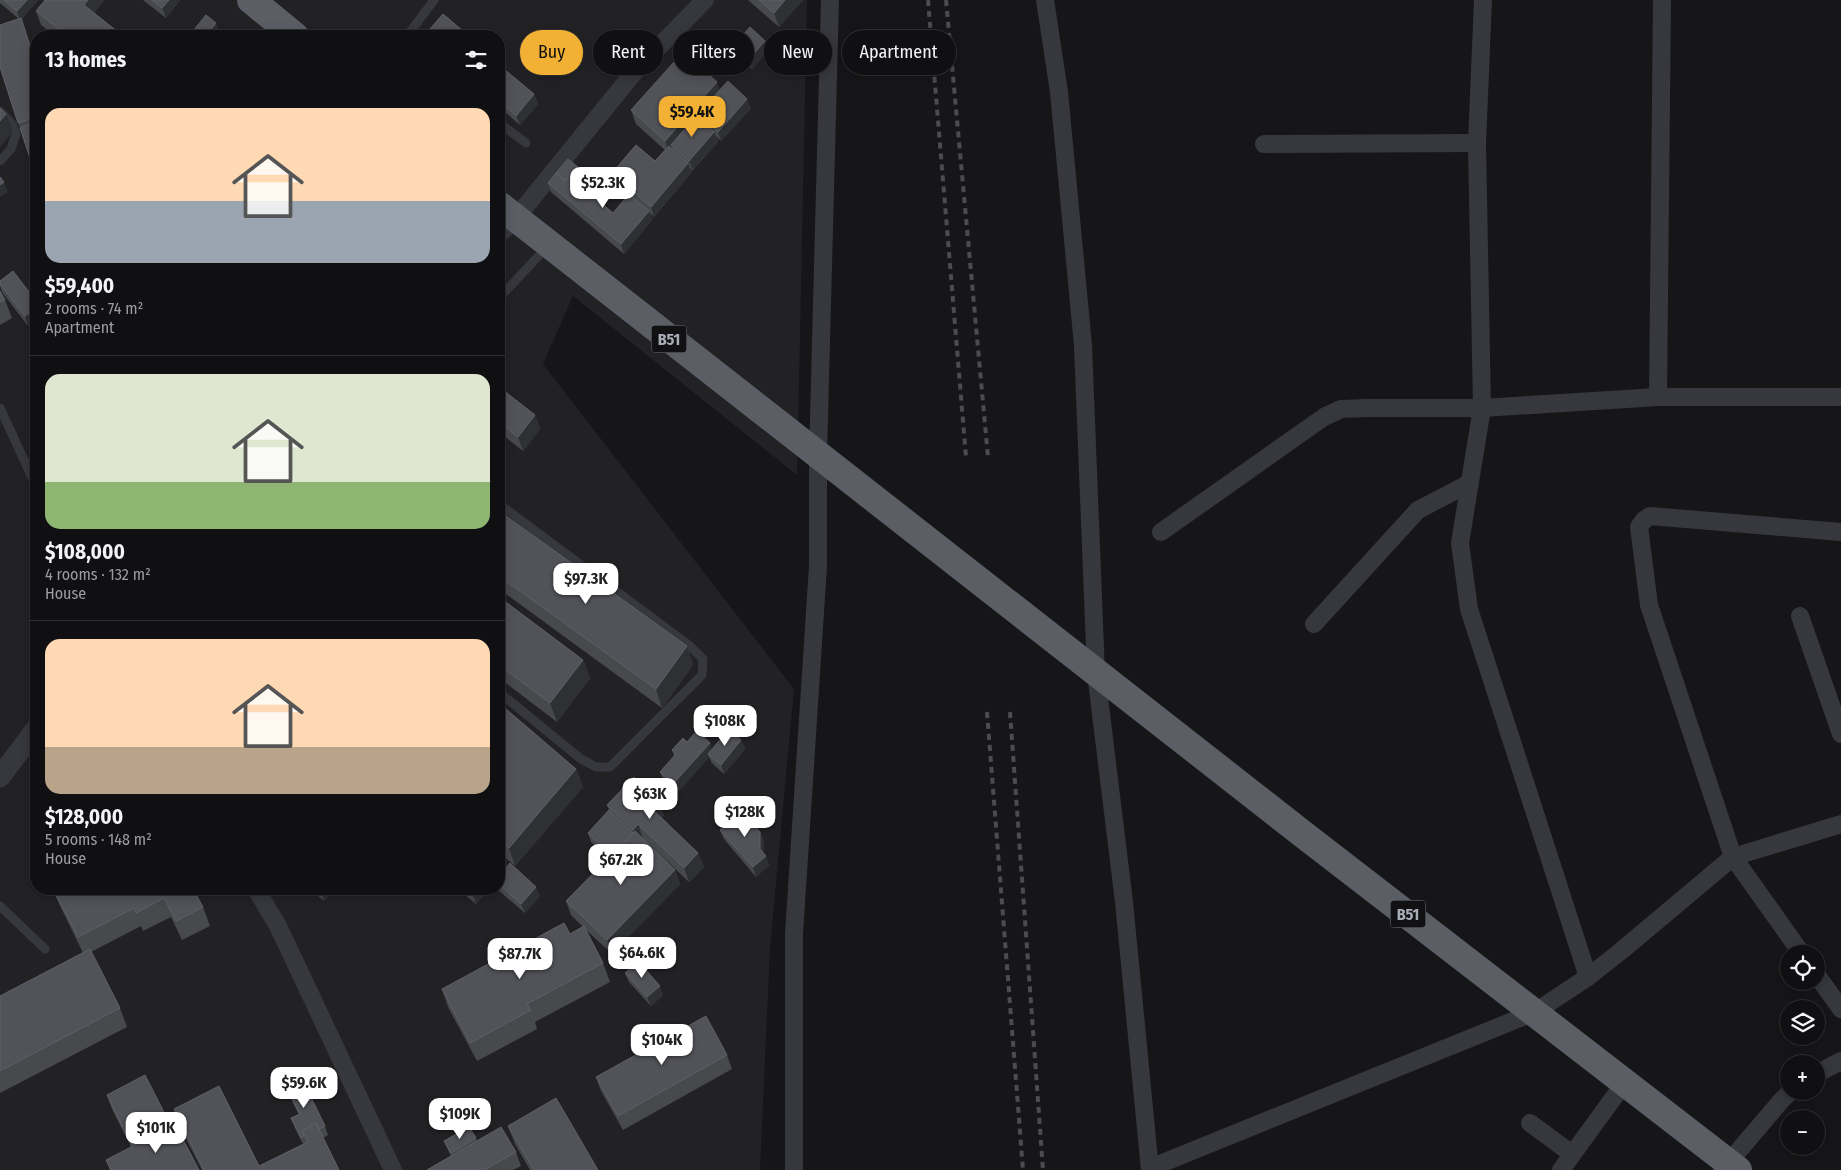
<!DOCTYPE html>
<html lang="en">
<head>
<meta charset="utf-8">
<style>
	:root { --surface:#101012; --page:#19191b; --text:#f1f3f6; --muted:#9c9d9f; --line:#303032; --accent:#f2b134 }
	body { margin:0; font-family:"Fira Sans Condensed",sans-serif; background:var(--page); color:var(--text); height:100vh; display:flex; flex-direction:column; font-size:19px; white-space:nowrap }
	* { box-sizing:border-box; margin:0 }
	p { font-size:16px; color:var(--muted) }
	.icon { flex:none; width:28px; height:28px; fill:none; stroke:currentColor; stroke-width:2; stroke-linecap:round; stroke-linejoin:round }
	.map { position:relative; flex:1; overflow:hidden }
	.side { position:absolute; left:30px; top:30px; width:475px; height:865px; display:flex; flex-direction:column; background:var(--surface); border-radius:20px; box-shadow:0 2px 12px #0003,0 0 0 1px var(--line) }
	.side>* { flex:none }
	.top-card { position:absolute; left:520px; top:30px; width:475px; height:45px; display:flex; gap:10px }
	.controls { position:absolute; left:1780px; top:945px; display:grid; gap:10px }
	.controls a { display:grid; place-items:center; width:45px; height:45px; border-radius:50%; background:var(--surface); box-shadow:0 2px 12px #0003,0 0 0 1px var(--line); font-size:25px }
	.price { position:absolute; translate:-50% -42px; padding:0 11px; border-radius:10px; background:#fff; color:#222; font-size:16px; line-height:32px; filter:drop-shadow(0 1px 2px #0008) }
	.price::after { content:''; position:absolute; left:50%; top:30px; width:15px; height:11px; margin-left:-8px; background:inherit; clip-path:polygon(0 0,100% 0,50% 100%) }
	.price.current { background:var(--accent); color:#111 }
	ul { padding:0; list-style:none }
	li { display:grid; align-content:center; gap:10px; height:265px; padding:0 15px }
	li+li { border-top:1px solid var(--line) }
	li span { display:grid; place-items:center; height:155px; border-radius:15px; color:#555 }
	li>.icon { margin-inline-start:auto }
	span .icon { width:90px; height:90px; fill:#fffc; stroke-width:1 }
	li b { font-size:21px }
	h2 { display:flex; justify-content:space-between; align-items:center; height:60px; padding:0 15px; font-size:21px }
	.pill { padding:0 18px; border-radius:22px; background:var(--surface); box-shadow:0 2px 12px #0003,0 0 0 1px var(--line); font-size:18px; line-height:45px }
	.pill.current { background:var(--accent); color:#111 }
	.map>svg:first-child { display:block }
</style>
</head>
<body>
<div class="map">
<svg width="1841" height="1170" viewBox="0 0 1841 1170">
	<rect width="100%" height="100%" fill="#161618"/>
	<path fill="#222225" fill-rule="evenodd" d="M0,0H807L797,475L573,296L543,364L794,689L770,948L760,1170H0ZM36,36H499V889H36Z"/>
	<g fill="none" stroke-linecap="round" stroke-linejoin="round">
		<g stroke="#37383d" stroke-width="9">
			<polyline points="407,36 434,0"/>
			<polyline points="0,111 12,124 16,134 11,149 0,161"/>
			<polyline points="499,123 526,143"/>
			<polyline points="499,298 548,246"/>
			<polyline points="0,408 36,486"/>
			<polyline points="499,504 689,645 703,659 702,675 610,767 596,767 581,759 499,692"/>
			<polyline points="0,906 45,949"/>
		</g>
		<g stroke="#37383d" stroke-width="18">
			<polyline points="1045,0 1059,92 1083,345 1096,673 1124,902 1150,1170"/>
			<polyline points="1483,0 1477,143 1482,408 1460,543 1469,609 1588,977"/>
			<polyline points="1264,144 1477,143"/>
			<polyline points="515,219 636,70 705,0"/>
			<polyline points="1658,397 1662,0"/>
			<polyline points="1161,532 1324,417 1341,409 1366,408 1482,408 1658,397 1841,397"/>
			<polyline points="1800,616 1841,734"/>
			<polyline points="1314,624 1418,510 1470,483"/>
			<polyline points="256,889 278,926 393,1170"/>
			<polyline points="1802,954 1733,857 1649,605 1639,527 1644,520 1650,516 1841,532"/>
			<polyline points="1816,974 1841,1009"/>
			<polyline points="1816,1074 1841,1061"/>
			<polyline points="1530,1123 1572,1154"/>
			<polyline points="1150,1168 1535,1012 1588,977 1621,951 1733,857 1841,824"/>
			<polyline points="794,1170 794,934 818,566 818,456 830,0"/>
			<polyline points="1561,1170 1625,1082"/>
			<polyline points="1722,1170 1781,1101 1791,1091"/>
		</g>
		<g stroke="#37383d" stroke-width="21">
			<polyline points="499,232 515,219"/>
			<polyline points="0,777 36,729"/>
		</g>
		<g stroke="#5b5e65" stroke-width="28">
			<polyline points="251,0 295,36"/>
			<polyline points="499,205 1304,835 1738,1170"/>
		</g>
		<g stroke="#4a4c52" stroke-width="4" stroke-dasharray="6 5" stroke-linecap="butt">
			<polyline points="928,0 966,457"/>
			<polyline points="946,0 988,457"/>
			<polyline points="987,712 1023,1170"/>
			<polyline points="1010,712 1043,1170"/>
		</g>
	</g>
	<g fill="#47494d">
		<polygon points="0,0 38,0 22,19 36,63 36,170 34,171 0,67 19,19 0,3"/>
		<polygon points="104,0 94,13 123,36 55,36 41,25 36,11"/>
		<polygon points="143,0 180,0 166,18"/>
		<polygon points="748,0 803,0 779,27"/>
		<polygon points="765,41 769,50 752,69 737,56 733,46"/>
		<polygon points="499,63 499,65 534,94 538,104 520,125 499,107"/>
		<polygon points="720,90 751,108 721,141 716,136 718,142 693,170 691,169 692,172 654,217 650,213 652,220 624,254 551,192 548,183 580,172 572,182 585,193 613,213 629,195 615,183 612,173 655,161 665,150 636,124 631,110"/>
		<polygon points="13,271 28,326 2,292 0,286 0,281"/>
		<polygon points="0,291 5,300 12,318 0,325"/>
		<polygon points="499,387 535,415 540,429 523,451 499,432"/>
		<polygon points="499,511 687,646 693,665 662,708 499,589"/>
		<polygon points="499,597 583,660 590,678 557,722 499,678"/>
		<polygon points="499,703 576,769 583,787 515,866 499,852"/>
		<polygon points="741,740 745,749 724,774 712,763 709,757 677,793 664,781 660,772 674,756 672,750 687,742 712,749"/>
		<polygon points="607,805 664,815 662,818 698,853 704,867 689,882 643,838 675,870 680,884 612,954 584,928 603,963 610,982 535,1022 537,1029 477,1061 448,1007 442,989 570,934 583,927 571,915 566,901 608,858 591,842 588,833 609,810"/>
		<polygon points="720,830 760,832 764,842 763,853 769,865 756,877 724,839"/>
		<polygon points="499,876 540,896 525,913 498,890"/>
		<polygon points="52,889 193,889 203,907 210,926 182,940 171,917 143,931 141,926 91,952 120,1008 127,1027 0,1093 0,996 83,953"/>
		<polygon points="310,889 335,889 324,901"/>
		<polygon points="358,889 371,889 365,895"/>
		<polygon points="458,889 489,889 476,904"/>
		<polygon points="625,973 663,995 651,1006 629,982"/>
		<polygon points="727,1055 732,1069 623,1130 601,1091 596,1077"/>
		<polygon points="287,1089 325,1126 328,1135 323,1138 339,1170 202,1170 180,1127 174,1109 259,1166 303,1144 295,1128 291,1118 299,1115 291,1099"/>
		<polygon points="107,1095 171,1126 199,1170 110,1170 106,1160 131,1147 112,1109"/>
		<polygon points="508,1126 598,1170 530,1170 515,1144"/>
		<polygon points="476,1138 477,1141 516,1152 521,1166 513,1170 427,1170 451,1156 448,1150 444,1141"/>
	</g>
	<g fill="#2f3033">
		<polygon points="27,0 38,0 22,19 36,65 17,11"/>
		<polygon points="88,0 104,0 89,19 84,5"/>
		<polygon points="169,0 180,0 166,18 162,8"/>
		<polygon points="785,0 803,0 779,27 774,13"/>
		<polygon points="216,23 220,33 217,36 206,36"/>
		<polygon points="765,41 769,50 752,69 748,60"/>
		<polygon points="717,82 722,96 698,114 700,120 671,145 673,151 670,155 665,141"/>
		<polygon points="534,94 538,104 520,125 516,116"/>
		<polygon points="747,99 751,108 721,141 718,132"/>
		<polygon points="6,114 13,132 0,147 0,121"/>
		<polygon points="714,132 718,142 693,170 689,161"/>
		<polygon points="688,163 692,172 654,217 651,207"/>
		<polygon points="578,167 580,172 568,187 566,182"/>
		<polygon points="4,182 8,192 0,197 0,185"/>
		<polygon points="649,211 652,220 624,254 621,244"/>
		<polygon points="36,308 36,320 28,326 25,316"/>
		<polygon points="535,415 540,429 523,451 518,437"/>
		<polygon points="687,646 693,665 662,708 656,689"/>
		<polygon points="583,660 590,678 557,722 550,703"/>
		<polygon points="741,740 745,749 724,774 721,765"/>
		<polygon points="710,743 713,752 708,754 709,757 677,793 673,784"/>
		<polygon points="576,769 583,787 515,866 509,848"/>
		<polygon points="659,801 664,815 657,823 652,809"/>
		<polygon points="638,824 643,838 638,844 633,830"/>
		<polygon points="760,832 764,842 763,858 766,856 769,865 756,877 753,867 760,849"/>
		<polygon points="698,853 704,867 689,882 684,868"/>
		<polygon points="675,870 680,884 612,954 607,940"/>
		<polygon points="536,887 540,896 525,913 521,904"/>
		<polygon points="320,889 335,889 324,901"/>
		<polygon points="362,889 371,889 365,895"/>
		<polygon points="472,889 489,889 476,904 471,890"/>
		<polygon points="660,986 663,995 651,1006 647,997"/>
	</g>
	<g fill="#525359" stroke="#5f6168">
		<polygon points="4,0 27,0 17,11"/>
		<polygon points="45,0 88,0 84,5 123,36 59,36 62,32 36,11"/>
		<polygon points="152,0 169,0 162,8"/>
		<polygon points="759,0 785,0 774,13"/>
		<polygon points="443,14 469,36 424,36"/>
		<polygon points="206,15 216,23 206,36 189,36"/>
		<polygon points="21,18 36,65 36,117 18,123 0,67 0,25"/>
		<polygon points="750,27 765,41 748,60 733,46"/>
		<polygon points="230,31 237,36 226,36"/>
		<polygon points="683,52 717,82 665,141 631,110"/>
		<polygon points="499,65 534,94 516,116 499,101"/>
		<polygon points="728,81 747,99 718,132 698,114"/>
		<polygon points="0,108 6,114 0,121"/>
		<polygon points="696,116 714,132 689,161 671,145"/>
		<polygon points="36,122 36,159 31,161 20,128"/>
		<polygon points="636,145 655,161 669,146 688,163 651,207 612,173"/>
		<polygon points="568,159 578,167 568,179 567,178 565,181 556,173"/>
		<polygon points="556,173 565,181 567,178 585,193 587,191 613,213 629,194 649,211 621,244 548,183"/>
		<polygon points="0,177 4,182 0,185"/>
		<polygon points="13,271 36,301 36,308 25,316 0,284 0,281"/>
		<polygon points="0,291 5,300 0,302"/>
		<polygon points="499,387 535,415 518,437 499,422"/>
		<polygon points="499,511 687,646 656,689 499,576"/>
		<polygon points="499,597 583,660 550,703 499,665"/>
		<polygon points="499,703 576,769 509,848 499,839"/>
		<polygon points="729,729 741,740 721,765 708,754"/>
		<polygon points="697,731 710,743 673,784 660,772 676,754 672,750 683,738 687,742"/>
		<polygon points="634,777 659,801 652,809 698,853 684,868 638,824 633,830 607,805"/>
		<polygon points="609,810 633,833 611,855 588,833"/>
		<polygon points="741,811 760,832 760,849 766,856 753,867 720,830"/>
		<polygon points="635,831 675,870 607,940 566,901"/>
		<polygon points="510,863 536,887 521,904 499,884 499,876"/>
		<polygon points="53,889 193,889 203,907 176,921 164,898 136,913 134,908 78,937"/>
		<polygon points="564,923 570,934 584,926 603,963 527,1004 531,1010 470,1043 442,989"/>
		<polygon points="90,949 120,1008 0,1071 0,996"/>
		<polygon points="638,961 660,986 647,997 625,973"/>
		<polygon points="706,1016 727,1055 618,1116 596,1077"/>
		<polygon points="145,1075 171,1126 132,1146 107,1095"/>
		<polygon points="303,1081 325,1126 319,1129 316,1123 302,1131 304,1136 301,1138 291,1118 300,1114 287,1089"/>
		<polygon points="219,1086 259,1166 308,1142 302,1131 316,1123 339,1170 204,1170 174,1109"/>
		<polygon points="556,1098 598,1170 534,1170 508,1126"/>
		<polygon points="175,1124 199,1170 111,1170 106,1160"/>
		<polygon points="469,1127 476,1138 451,1153 444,1141"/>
		<polygon points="501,1127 516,1152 484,1170 427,1170"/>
	</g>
	<g text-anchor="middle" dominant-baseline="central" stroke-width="4.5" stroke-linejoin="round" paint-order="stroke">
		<g fill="#111113" stroke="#7b7e86" stroke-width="1">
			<rect x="651.5" y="325.5" width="35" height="27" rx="4"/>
			<rect x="1390.5" y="900.5" width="35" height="27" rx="4"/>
		</g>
		<g font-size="16" font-weight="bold" fill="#a8adb8">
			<text x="669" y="339">B51</text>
			<text x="1408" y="914">B51</text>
		</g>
	</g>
</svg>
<div class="controls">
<a><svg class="icon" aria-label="locate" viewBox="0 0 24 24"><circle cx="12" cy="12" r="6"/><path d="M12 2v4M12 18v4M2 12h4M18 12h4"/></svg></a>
<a><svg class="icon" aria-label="layers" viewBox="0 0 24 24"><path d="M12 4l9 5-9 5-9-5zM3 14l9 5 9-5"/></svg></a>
<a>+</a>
<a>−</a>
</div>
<b class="price current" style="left:692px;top:138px">$59.4K</b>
<b class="price" style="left:603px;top:209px">$52.3K</b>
<b class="price" style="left:586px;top:605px">$97.3K</b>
<b class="price" style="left:725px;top:747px">$108K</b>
<b class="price" style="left:650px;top:820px">$63K</b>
<b class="price" style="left:745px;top:838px">$128K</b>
<b class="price" style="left:621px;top:886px">$67.2K</b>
<b class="price" style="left:642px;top:979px">$64.6K</b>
<b class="price" style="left:520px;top:980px">$87.7K</b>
<b class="price" style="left:662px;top:1066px">$104K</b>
<b class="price" style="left:304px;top:1109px">$59.6K</b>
<b class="price" style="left:460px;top:1140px">$109K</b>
<b class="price" style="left:156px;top:1154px">$101K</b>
<div class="top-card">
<a class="pill current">Buy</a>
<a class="pill">Rent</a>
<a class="pill">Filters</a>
<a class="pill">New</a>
<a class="pill">Apartment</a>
</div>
<section class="side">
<h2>13 homes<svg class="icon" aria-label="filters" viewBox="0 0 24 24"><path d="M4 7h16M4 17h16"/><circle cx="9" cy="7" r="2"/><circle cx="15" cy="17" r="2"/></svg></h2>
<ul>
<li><span style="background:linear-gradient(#ffd9b3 60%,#9aa5b1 0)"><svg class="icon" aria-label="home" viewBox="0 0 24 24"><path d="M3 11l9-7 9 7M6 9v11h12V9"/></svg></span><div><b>$59,400</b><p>2 rooms · 74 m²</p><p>Apartment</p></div></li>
<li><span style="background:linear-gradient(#dfe7d0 70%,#8fb573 0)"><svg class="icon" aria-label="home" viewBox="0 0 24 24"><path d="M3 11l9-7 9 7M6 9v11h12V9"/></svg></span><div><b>$108,000</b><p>4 rooms · 132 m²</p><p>House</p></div></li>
<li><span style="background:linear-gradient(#ffd9b3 70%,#b9a48a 0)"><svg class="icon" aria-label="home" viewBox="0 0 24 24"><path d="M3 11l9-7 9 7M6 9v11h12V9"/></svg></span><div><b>$128,000</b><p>5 rooms · 148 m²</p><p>House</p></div></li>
</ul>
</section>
</div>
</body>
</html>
